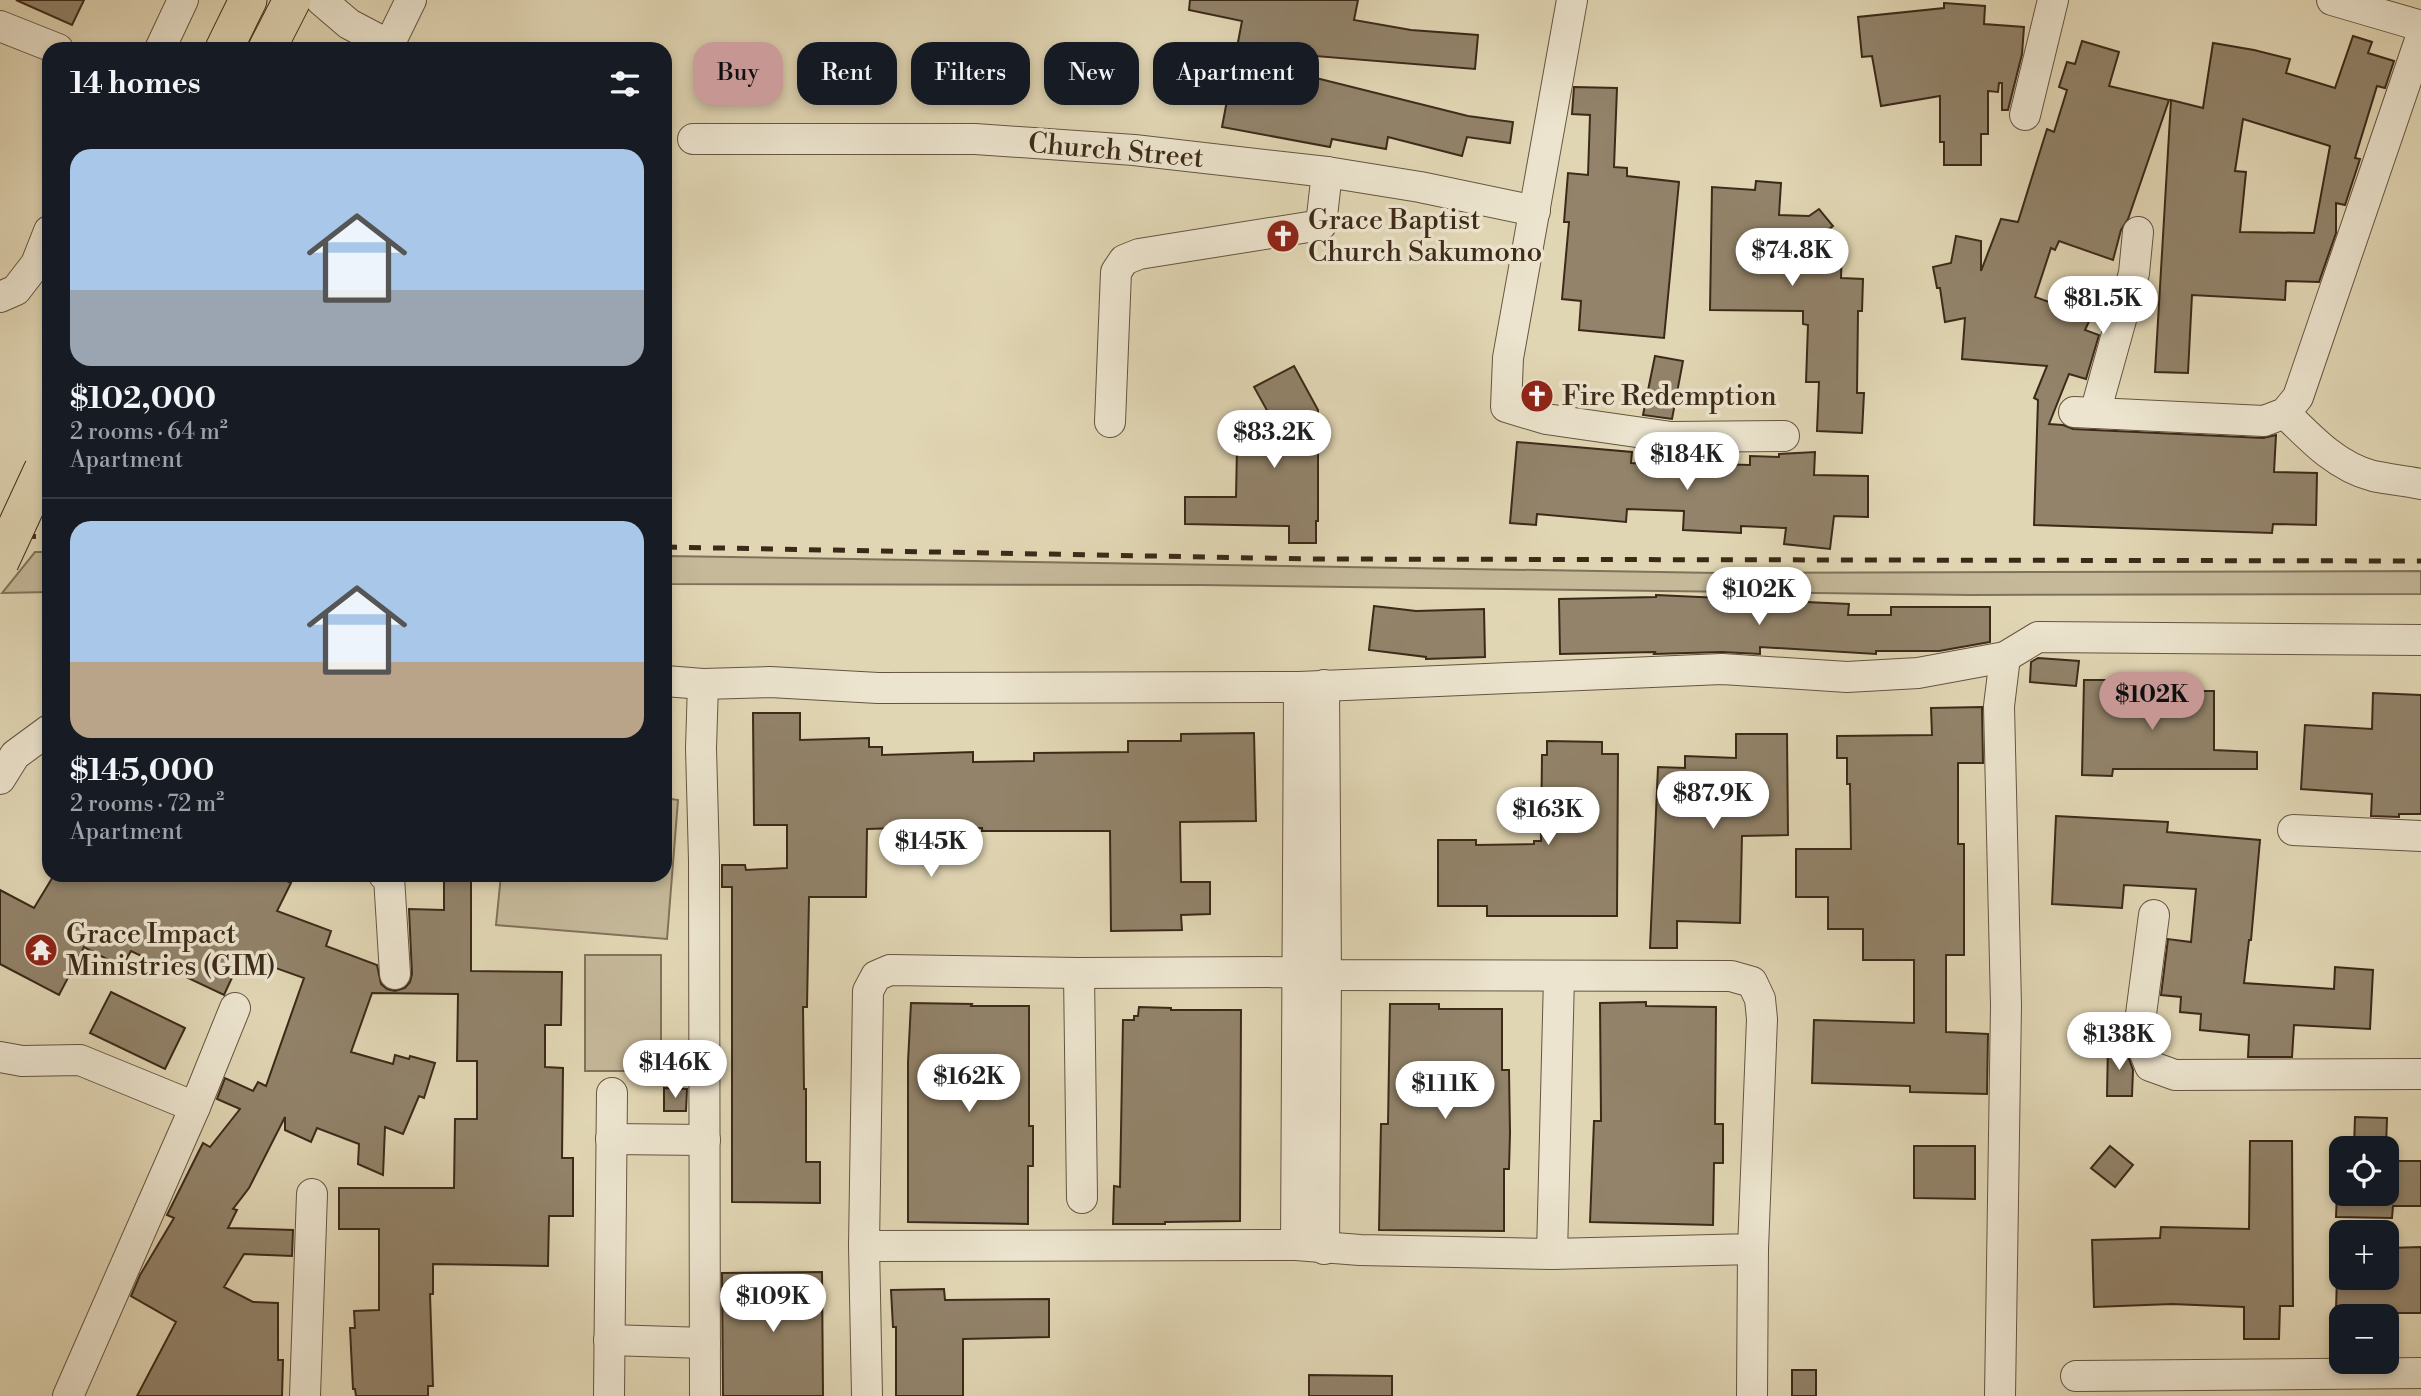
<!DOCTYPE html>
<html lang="en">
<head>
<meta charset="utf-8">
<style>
	:root { --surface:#171b24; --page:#20242c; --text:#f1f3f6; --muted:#9ea1a6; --line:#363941; --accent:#c59692 }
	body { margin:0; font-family:"Libre Bodoni",serif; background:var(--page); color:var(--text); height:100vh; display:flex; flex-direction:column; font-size:26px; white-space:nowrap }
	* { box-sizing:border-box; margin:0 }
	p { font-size:23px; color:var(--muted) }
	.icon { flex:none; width:38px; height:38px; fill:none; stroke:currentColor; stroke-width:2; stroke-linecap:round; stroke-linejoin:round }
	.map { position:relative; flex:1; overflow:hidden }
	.panel { position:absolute; left:42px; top:42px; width:630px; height:840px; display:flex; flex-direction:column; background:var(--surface); border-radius:21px; box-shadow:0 4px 10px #0003 }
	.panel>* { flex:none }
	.top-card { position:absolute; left:693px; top:42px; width:665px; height:63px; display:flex; gap:14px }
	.tools { position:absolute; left:2329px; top:1136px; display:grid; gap:14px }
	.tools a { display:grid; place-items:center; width:70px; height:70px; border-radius:14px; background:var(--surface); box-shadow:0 4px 10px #0003; font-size:35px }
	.price { position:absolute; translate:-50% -60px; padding:0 16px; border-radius:24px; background:#fff; color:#222; font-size:23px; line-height:46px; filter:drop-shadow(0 2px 4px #0008) }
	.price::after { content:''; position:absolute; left:50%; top:42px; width:21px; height:16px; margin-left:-10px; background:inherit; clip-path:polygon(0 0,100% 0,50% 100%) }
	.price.current { background:var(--accent); color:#111 }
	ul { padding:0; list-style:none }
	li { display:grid; align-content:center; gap:14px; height:371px; padding:0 28px }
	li+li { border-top:2px solid var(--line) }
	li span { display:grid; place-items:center; height:217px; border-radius:21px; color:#555 }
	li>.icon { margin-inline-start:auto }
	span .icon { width:126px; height:126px; fill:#fffc; stroke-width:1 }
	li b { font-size:30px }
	h2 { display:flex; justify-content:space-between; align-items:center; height:84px; padding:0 28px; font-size:30px }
	.pill { padding:0 24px; border-radius:21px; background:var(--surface); box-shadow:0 4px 10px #0003; font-size:24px; line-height:63px }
	.pill.current { background:var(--accent); color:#111 }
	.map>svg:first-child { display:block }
</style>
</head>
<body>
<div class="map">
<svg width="2421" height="1396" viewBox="0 0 2421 1396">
	<rect width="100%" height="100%" fill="#e1d6b4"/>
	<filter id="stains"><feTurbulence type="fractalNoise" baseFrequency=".00286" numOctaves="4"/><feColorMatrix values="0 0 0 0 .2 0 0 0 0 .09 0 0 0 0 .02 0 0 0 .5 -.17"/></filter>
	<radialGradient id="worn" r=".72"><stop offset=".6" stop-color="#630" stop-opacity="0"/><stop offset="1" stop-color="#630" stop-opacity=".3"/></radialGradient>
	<g fill="#c5b99a" stroke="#80725a" stroke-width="2">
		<polygon points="35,552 49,552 49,592 2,593"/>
		<polygon points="665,556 1719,573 2421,571 2421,594 1970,595 1201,585 665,584"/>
		<polygon points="665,798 678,800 667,939 496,925 501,875 665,875"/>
		<rect x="585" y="955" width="76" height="116"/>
	</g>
	<g fill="#92836a" stroke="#3c2a19" stroke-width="2" fill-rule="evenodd">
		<polygon points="16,0 84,0 72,25"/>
		<polygon points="1190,0 1358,0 1354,20 1411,30 1478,35 1475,69 1291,54 1288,71 1468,116 1513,122 1510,143 1467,137 1462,156 1388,137 1386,149 1332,139 1330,147 1222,127 1242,21 1189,10"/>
		<polygon points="1944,3 1985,6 1984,24 2024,27 2022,54 2008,110 2002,110 2002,83 1999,83 1998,92 1988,91 1988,134 1981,134 1981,165 1944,165 1944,142 1940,142 1940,96 1881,106 1872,56 1862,57 1858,17 1944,8"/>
		<path d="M2353,36L2372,42L2368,53L2394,61L2385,88L2377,86L2355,158L2360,159L2345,205L2336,203V233L2319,282L2286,281L2285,300L2192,295L2188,373L2155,372L2171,100L2203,108L2213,43L2254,50L2290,59L2286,73L2335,88ZM2243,119L2330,146L2314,233L2240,232L2246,172L2235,171Z"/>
		<polygon points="2082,41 2119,52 2109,86 2169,100 2128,219 2121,230 2113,260 2059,241 2055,250 2051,248 2035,297 2091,317 2085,330 2099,335 2086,379 2069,374 2049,424 2063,425 2073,429 2263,438 2276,435 2274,472 2317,473 2316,525 2273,524 2272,533 2034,525 2038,400 2034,398 2047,366 1962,359 1965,318 1945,322 1940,288 1937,288 1933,267 1951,263 1956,236 1981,241 1981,271 2001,219 2018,222 2047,129 2054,132 2067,90 2059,87 2067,62 2075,64"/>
		<polygon points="1574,87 1617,88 1614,167 1627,168 1627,176 1679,182 1664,338 1579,330 1581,301 1562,299 1569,222 1564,222 1568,173 1588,175 1590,115 1572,114"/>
		<polygon points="1756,181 1781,183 1779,215 1809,216 1819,209 1833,226 1829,229 1842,246 1841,278 1863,279 1862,311 1858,311 1857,393 1864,393 1862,433 1817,431 1819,382 1806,382 1808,325 1803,324 1803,311 1710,310 1712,187 1755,190"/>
		<polygon points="1655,356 1683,361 1672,419 1643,415"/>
		<polygon points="1294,366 1318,410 1318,521 1316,521 1316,543 1289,543 1289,526 1185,524 1185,497 1236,497 1237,448 1288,448 1254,387"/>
		<polygon points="1517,442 1632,452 1631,463 1686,466 1686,463 1750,465 1750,456 1779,457 1779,454 1815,452 1814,475 1868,476 1868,517 1834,516 1830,549 1784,544 1786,528 1741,526 1741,533 1683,530 1684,511 1627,509 1626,522 1537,514 1536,525 1510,523"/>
		<polygon points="1656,595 1849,604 1848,615 1891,615 1891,607 1990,607 1990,642 1939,651 1876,651 1876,654 1760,647 1760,654 1721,652 1654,654 1655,652 1560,654 1559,599 1656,597"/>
		<polygon points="1374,606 1416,611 1484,609 1485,657 1426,659 1426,657 1369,650"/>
		<polygon points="2038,658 2079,661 2076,686 2030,682 2031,662"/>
		<polygon points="2084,680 2115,680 2114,691 2214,691 2214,750 2257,752 2257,769 2113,769 2112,776 2082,775"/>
		<polygon points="2373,693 2421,695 2421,814 2399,814 2399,817 2371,816 2372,794 2301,789 2305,725 2372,729"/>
		<polygon points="1982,707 1983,763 1958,763 1958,844 1964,844 1964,955 1946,955 1946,1032 1988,1034 1987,1094 1910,1092 1910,1086 1812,1083 1814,1020 1914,1023 1914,960 1863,960 1863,929 1828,929 1828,897 1796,897 1796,849 1851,849 1850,784 1847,784 1847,758 1837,758 1837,736 1932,735 1931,708"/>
		<polygon points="753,713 800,713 800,740 869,738 869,747 882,747 882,755 973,752 973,762 1034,761 1034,753 1128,752 1128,741 1181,741 1181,734 1254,733 1256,821 1180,822 1181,882 1210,882 1210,914 1181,915 1182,930 1111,931 1110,831 982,831 982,828 934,830 934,827 867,829 866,897 809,897 807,1007 803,1007 804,1089 806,1089 806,1162 820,1162 820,1203 732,1202 732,887 722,887 722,865 745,865 746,870 787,868 787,825 754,825"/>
		<polygon points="1736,734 1787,734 1788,835 1742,836 1740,923 1677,921 1677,948 1650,948 1658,767 1685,768 1685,756 1736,758"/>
		<polygon points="1547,741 1602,742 1602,754 1618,754 1617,916 1487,916 1487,906 1438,906 1438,840 1476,840 1476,845 1534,844 1534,841 1541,841 1542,755 1547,755"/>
		<polygon points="2056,816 2168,822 2167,832 2260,840 2251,940 2249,940 2244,983 2334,989 2335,967 2373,970 2370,1029 2294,1025 2292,1057 2248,1057 2249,1035 2200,1030 2201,1014 2180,1012 2181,997 2161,995 2168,939 2191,942 2196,889 2124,885 2122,908 2052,904"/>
		<polygon points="54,875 276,875 291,883 277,911 331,931 326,946 377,965 381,984 387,989 395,991 405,988 410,982 412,974 409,909 444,910 444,875 471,875 471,971 562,972 561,1025 545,1025 545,1067 563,1068 562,1158 573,1158 573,1216 549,1216 548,1266 433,1264 433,1294 430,1294 433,1386 428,1386 428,1396 356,1396 355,1389 353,1389 350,1328 355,1328 354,1311 379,1310 379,1229 339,1229 339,1188 454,1188 455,1119 477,1119 477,1061 457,1061 458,994 372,993 351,1052 393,1064 395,1055 409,1059 410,1056 435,1063 424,1098 419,1096 403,1134 385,1127 383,1175 358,1164 359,1144 317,1128 311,1142 285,1130 285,1117 249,1188 233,1209 237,1210 228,1228 293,1230 292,1256 244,1254 224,1287 253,1302 278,1303 278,1360 283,1360 282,1396 137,1396 176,1322 131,1296 140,1275 174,1218 167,1215 203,1143 210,1147 240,1109 217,1099 225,1078 253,1091 258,1082 266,1086 304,978 242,956 224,995 131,951 122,967 84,947 59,995 0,964 0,890 34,908"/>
		<polygon points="111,992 185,1028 165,1069 90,1033"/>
		<polygon points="1646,1002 1646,1006 1716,1007 1715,1124 1723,1124 1723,1163 1714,1163 1713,1225 1590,1222 1594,1121 1601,1121 1600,1003"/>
		<polygon points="911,1003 972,1004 971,1006 1029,1006 1029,1126 1033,1126 1033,1166 1028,1166 1028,1224 908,1222 908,1062"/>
		<polygon points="1390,1004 1439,1004 1439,1009 1502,1009 1502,1070 1509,1070 1510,1133 1509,1169 1504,1169 1504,1231 1379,1230 1381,1124 1388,1124"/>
		<polygon points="1139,1007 1171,1008 1171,1010 1241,1010 1240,1221 1165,1222 1165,1224 1113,1224 1114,1186 1120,1187 1123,1020 1134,1020 1134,1016 1138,1016"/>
		<polygon points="2108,1044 2124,1045 2133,1070 2132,1096 2107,1096"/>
		<polygon points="664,1088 687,1089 686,1111 664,1111"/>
		<polygon points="2355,1117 2387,1118 2386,1148 2354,1148"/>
		<polygon points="2250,1141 2292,1141 2293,1306 2280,1306 2279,1339 2244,1339 2244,1307 2172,1304 2094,1307 2092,1240 2160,1238 2161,1227 2249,1229"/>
		<polygon points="1914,1146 1975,1146 1975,1199 1914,1198"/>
		<polygon points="2110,1146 2133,1165 2115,1187 2091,1168"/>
		<polygon points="2387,1161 2421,1161 2421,1206 2393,1206 2392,1218 2336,1217 2337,1194 2387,1194"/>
		<polygon points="2421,1247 2421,1313 2387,1313 2387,1309 2336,1309 2337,1278 2387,1278 2387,1248"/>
		<polygon points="822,1272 823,1396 723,1396 722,1273"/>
		<polygon points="944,1289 945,1300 1049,1299 1049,1337 963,1339 963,1396 896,1396 896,1327 893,1327 891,1290"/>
		<rect x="1792" y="1370" width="24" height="26"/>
		<polygon points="1309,1375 1392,1376 1392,1396 1309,1396"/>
	</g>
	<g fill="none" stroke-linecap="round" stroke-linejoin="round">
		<defs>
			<g id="minor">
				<polyline points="321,0 349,24 389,45 411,0"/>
				<polyline points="1572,0 1508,358 1506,407 1546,419 1671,437 1784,436"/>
				<polyline points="2332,0 2421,26"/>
				<polyline points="0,26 58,49"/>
				<polyline points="160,49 183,0"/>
				<polyline points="2025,115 2053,0"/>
				<polyline points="693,139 975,139 1134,150 1327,172 1420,187 1535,211"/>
				<polyline points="0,297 16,290 36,264 49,231"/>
				<polyline points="2074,412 2264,421 2285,413 2298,397 2421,37"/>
				<polyline points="2095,413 2134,273 2138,232"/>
				<path d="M2285,413C2310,438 2337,467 2373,476C2388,479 2405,481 2421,484"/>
				<polyline points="1110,422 1116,272 1124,260 1139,254 1321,225 1327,172"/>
				<polyline points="665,681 703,684 770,682 878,688 1299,687 1722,669 1847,677 1918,673 2005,657 2038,637 2421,640"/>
				<polyline points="703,684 701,748 704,860 705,1396"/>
				<polyline points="1324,685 1326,975 1324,1249"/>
				<polyline points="0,779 15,755 49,730"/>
				<polyline points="2293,830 2421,836"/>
				<polyline points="384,875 389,877 395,974"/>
				<polyline points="2154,915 2140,1022 2141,1043 2150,1066 2175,1075 2421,1074"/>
				<polyline points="1079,973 1082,1198"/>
				<polyline points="0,1057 22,1061 80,1060 195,1107"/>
				<polyline points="611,1139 705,1140"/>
				<polyline points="1296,1245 1299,687"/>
				<polyline points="864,1246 1296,1245 1360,1250 1552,1254 1753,1249 1762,1019 1760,999 1752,982 1731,976 1326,975 1298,972 1079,973 890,970 876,976 868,991 864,1246 867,1396"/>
				<polyline points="1552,1254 1559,977"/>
				<polyline points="609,1340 705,1343"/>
				<polyline points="2076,1376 2421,1373"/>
				<polyline points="68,1396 195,1107 235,1008"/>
				<polyline points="305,1396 312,1194"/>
				<polyline points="609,1396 612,1093"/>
				<polyline points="1752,1396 1753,1249"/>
				<polyline points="2000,1396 2006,1005 1999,706 2005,657"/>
			</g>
			<g id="major">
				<polyline points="224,49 248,0"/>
				<polyline points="267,49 292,0"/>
			</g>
		</defs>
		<use href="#minor" stroke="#655540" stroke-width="32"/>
		<use href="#major" stroke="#3c2a19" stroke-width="39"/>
		<use href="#minor" stroke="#ece4ce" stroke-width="30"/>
		<use href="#major" stroke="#e1d6b4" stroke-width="37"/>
		<g stroke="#3c2a19" stroke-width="5" stroke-dasharray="12 12" stroke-linecap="butt">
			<polyline points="0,535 49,537"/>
			<polyline points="665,547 1313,559 2421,561"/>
		</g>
		<defs>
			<polyline id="major-bridge" points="0,562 43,469"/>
		</defs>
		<use href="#major-bridge" stroke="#3c2a19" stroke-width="39" stroke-linecap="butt"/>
		<use href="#major-bridge" stroke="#e1d6b4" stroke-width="37"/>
	</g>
	<defs>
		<symbol id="church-disc" viewBox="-11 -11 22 22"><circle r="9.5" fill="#8f2418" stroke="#ece4ce"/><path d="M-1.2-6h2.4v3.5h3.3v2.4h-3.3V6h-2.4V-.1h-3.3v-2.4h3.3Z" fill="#fff"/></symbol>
		<symbol id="temple-disc" viewBox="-11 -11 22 22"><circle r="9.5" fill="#8f2418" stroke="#ece4ce"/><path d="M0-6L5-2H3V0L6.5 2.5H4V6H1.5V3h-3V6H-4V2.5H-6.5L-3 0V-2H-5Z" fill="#fff"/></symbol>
	</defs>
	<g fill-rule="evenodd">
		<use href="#church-disc" x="1264" y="217" width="38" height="38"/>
		<use href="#church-disc" x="1518" y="377" width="38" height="38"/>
		<use href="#temple-disc" x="22" y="931" width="38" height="38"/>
	</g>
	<g text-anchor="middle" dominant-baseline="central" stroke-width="7" stroke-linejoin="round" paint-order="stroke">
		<g font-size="28" fill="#3c2a19" stroke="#ece4ce">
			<text transform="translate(1116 151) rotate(5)">Church Street</text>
		</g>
		<g font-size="28" fill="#3c2a19" stroke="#ece4ce" text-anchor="start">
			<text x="1308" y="220">Grace Baptist<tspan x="1308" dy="32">Church Sakumono</tspan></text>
			<text x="1562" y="396">Fire Redemption</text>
			<text x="66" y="934">Grace Impact<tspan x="66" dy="32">Ministries (GIM)</tspan></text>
		</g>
	</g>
	<rect width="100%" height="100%" filter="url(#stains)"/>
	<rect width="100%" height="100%" fill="url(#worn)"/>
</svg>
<div class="tools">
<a><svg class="icon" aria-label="locate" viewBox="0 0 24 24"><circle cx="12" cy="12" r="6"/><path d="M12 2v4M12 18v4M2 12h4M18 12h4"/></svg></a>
<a>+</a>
<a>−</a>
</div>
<b class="price" style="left:1792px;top:288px">$74.8K</b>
<b class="price" style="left:2103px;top:336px">$81.5K</b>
<b class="price" style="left:1274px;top:470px">$83.2K</b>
<b class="price" style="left:1687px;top:492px">$184K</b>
<b class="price" style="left:1759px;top:627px">$102K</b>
<b class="price current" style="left:2152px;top:732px">$102K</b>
<b class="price" style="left:1713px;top:831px">$87.9K</b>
<b class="price" style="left:1548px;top:847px">$163K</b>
<b class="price" style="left:931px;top:879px">$145K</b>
<b class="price" style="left:2119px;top:1072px">$138K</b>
<b class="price" style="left:675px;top:1100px">$146K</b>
<b class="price" style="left:969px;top:1114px">$162K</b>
<b class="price" style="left:1445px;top:1121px">$111K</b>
<b class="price" style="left:773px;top:1334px">$109K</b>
<div class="top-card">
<a class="pill current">Buy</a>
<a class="pill">Rent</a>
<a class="pill">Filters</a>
<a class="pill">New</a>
<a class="pill">Apartment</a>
</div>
<section class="panel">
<h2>14 homes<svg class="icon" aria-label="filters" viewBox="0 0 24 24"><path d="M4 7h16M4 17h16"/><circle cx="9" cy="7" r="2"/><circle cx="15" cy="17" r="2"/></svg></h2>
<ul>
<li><span style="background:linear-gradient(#a9c7e8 65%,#9aa5b1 0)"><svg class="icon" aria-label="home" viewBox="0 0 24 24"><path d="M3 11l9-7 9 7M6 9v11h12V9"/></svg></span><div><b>$102,000</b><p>2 rooms · 64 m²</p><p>Apartment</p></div></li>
<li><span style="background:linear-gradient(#a9c7e8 65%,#b9a48a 0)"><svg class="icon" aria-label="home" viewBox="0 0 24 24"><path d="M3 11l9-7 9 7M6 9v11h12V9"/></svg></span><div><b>$145,000</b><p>2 rooms · 72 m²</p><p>Apartment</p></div></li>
</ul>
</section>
</div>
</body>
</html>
